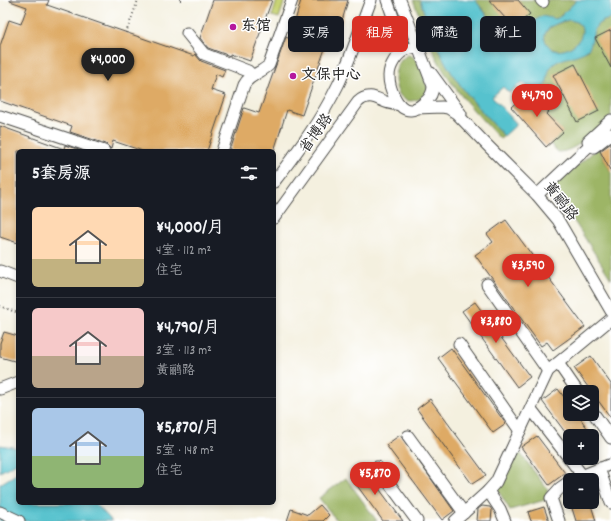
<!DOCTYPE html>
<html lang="zh">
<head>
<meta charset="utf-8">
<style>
	:root { --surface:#171b24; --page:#20242c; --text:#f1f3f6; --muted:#9ea1a6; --line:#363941; --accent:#d93025 }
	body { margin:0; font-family:Dekko,"LXGW WenKai TC",sans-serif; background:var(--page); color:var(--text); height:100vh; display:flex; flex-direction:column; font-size:15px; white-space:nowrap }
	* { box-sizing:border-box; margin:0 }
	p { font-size:13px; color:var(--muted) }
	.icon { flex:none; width:22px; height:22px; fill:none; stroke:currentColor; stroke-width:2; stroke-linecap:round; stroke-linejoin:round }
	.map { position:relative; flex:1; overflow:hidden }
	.side { position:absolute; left:16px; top:149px; width:260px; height:356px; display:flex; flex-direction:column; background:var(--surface); border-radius:6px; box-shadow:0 2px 6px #0003 }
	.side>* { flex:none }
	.top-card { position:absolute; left:288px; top:16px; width:263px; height:36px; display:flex; gap:8px }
	.fabs { position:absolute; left:563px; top:385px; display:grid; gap:8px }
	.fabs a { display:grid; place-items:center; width:36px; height:36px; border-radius:6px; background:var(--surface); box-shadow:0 2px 6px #0003; font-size:20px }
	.price { position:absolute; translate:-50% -34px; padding:0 9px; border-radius:14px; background:var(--accent); color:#fff; font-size:13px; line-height:26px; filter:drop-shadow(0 1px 2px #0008) }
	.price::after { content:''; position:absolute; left:50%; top:24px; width:12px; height:9px; margin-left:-6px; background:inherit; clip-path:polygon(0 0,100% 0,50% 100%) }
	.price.selected { background:#222; color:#fff }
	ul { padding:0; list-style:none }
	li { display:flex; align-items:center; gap:12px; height:100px; padding:0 16px }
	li+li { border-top:1px solid var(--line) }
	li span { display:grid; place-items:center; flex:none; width:112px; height:80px; border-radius:6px; color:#555 }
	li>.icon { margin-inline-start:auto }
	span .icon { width:48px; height:48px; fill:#fffc; stroke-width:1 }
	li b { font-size:17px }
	h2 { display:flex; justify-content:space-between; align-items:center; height:48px; padding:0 16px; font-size:17px }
	.pill { padding:0 14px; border-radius:6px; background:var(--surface); box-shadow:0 2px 6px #0003; font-size:14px; line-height:36px }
	.pill.selected { background:var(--accent); color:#fff }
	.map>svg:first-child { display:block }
</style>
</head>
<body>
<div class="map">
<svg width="611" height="521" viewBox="0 0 611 521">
	<rect width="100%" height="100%" fill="#fff"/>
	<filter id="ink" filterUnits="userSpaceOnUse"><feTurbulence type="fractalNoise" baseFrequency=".025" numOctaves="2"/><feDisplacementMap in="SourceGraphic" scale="8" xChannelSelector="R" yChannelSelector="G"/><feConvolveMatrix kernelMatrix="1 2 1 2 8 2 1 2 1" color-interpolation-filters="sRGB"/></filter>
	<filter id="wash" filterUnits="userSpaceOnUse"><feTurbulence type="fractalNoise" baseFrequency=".012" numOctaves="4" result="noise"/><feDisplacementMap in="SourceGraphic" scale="16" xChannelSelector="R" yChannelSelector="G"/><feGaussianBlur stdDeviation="0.9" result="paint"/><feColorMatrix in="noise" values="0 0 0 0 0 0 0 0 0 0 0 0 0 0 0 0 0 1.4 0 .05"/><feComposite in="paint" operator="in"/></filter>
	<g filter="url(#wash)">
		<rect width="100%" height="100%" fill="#f4f0df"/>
		<polygon fill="#c7d375" stroke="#797f50" points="277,0 285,0 279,18 272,16"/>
		<g fill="#9db566" stroke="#647048">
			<path d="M413,0H420C426,18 431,36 440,52C455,84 481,110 504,136L500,139C477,114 451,88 436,57C427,39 421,19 413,0Z"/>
			<polygon points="475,0 577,0 558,18 530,24 521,32 514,36 510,36 506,35 499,29"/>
			<path d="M611,19V116C598,128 577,152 558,152L550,144L563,132L546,114L549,111L528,88L536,90L547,83C547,79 547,74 548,71C552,59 576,54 587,51C597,35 588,23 611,19Z"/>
			<path d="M570,20C597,26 574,55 554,50C551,49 549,46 547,44C537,30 559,22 570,20Z"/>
			<path d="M408,55C421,57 426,79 428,90C426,95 421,99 416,100C393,108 387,64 408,55Z"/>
			<polygon points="598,148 611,172 611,279 574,221 550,188"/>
			<polygon points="518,450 548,490 545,500 510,510 499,492 498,488 514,453"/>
			<polygon points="346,478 377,521 337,521 319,498"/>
		</g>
		<g fill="#56c2ce" stroke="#40767c" fill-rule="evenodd">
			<path d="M420,0H475C483,9 497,31 507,35C511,37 515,36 519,33C527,28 533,21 542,16L556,19L561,16L577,0H611V19C598,21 594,26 592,39C591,42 591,45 589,48C585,55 564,57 555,63C543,72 552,83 541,88C533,92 528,87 522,82L509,93L503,87L492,97L517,124L504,136C481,110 455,84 440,52C431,36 426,18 420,0ZM570,20C596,25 575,55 554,50C551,49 549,46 547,44C537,30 559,21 570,20Z"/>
			<polygon points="0,445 18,448 18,462 0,472"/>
			<polygon points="18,473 18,503 95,503 112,521 0,521 0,484"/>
		</g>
		<g id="blocks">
			<g fill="#deaa65">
				<polygon points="10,0 49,0 47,5 194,56 195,54 201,61 225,70 222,77 216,74 211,90 226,95 207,151 143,151 113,141 111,149 106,144 70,132 72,126 0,101 0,46 9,20 21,24 27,7 10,1"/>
				<polygon points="213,0 272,0 250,61 230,54 230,56 208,48 200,38"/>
				<polygon points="301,0 348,0 336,42 328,40 302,115 287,110 274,151 230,151 244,108 259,113 286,37 290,39"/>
				<polygon points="489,0 518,0 530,14 514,28"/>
				<polygon points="611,30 611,68 595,38"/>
				<polygon points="575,64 599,111 577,122 553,75"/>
				<polygon points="530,90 549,112 546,114 563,132 546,147 511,107"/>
				<polygon points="0,126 64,149 65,145 82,151 18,151 18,243 0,237"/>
				<polygon points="611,143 611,172 600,151"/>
				<polygon points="506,220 585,327 553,350 547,342 541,346 475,255 493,242 487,234"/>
				<polygon points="475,302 530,377 517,387 462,311"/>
				<polygon points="4,332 18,336 18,362 0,357 0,343"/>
				<polygon points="451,348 506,424 493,433 438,358"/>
				<polygon points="591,356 611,384 611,418 574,368"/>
				<polygon points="558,389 570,405 570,414 577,414 593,436 568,436 542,401"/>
				<polygon points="430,399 486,475 472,484 417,409"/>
				<polygon points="400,435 454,511 442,520 386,445"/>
				<polygon points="537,436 565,473 549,485 521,447"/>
				<polygon points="363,467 403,521 383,521 350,476"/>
				<polygon points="570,502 590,502 596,521 576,521"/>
				<polygon points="320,505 329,515 323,521 287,521 291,509 308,515"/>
				<polygon points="482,506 490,507 492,510 491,521 477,521 478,509"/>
				<polygon points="544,507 549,521 531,521 528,512"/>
			</g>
		</g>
	</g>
	<g filter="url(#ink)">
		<use href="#blocks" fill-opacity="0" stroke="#494946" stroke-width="1"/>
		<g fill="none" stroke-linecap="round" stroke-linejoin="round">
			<defs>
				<g id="minor">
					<polyline points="387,0 405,50"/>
					<path d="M400,0L433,86C433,93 430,98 425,102C421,105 416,110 411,110C397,111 389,87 389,76C389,66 397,54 405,50C409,48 414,48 417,47"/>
					<polyline points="541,0 543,2"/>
					<polyline points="187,33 204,54 248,71 253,76"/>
					<polyline points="431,73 461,114"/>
					<polyline points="416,108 442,107 448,108 456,113 487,145 537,195 558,220 611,311"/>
					<polyline points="0,116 104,151"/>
					<polyline points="611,120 588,141 594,147 611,134"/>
					<path d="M222,151L244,85C249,75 261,73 269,65L292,0"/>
					<path d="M274,182C297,152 321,120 338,85C351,58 360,28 371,0"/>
					<polyline points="537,195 591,144"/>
					<path d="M274,218L358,102C373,88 383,107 399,104"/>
					<polyline points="0,271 18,278"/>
					<polyline points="487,284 548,371"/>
					<polyline points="459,344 520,431"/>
					<polyline points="558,363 578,392"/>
					<polyline points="0,389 18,382"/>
					<polyline points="531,409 582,475"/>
					<polyline points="592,411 611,438"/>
					<polyline points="408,436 464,513"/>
					<polyline points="377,467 417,521"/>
					<polyline points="599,468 611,503"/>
					<polyline points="576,478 611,464"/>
					<polyline points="488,491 500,509 505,521"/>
					<polyline points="0,512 19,521"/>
					<polyline points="455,521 488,491 496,482 548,371 611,319"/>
					<polyline points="559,521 551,498 560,488 570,481"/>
				</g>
			</defs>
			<use href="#minor" stroke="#494946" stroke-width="13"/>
			<g stroke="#494946" stroke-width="2" stroke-dasharray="1 3" stroke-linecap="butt">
				<polyline points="180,0 183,0"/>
				<polyline points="126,33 138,0"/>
				<polyline points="0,306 18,313"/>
			</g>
			<use href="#minor" stroke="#fff" stroke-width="11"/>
		</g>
	</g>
	<g fill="#b5179e" stroke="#fff" stroke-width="1.5">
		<circle cx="233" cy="27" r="4"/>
		<circle cx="293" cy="76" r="4"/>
	</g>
	<g text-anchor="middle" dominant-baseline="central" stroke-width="3" stroke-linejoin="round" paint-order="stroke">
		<g font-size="15" font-weight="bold" fill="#2b2b2b" stroke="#fff" text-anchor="start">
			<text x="241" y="27">东馆</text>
			<text x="301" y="76">文保中心</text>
		</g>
		<g font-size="15" fill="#2b2b2b" stroke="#fff">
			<text transform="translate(317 134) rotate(-54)">省博路</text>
			<text transform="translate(560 202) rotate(52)">黄鹂路</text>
		</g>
	</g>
</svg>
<div class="fabs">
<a><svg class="icon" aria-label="layers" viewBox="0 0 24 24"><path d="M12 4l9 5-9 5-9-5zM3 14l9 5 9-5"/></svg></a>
<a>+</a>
<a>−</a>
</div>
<b class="price selected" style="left:108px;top:82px">¥4,000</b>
<b class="price" style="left:537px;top:118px">¥4,790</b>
<b class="price" style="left:528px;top:288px">¥3,590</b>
<b class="price" style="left:496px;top:344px">¥3,880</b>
<b class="price" style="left:375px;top:496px">¥5,870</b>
<div class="top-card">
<a class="pill">买房</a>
<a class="pill selected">租房</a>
<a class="pill">筛选</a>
<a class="pill">新上</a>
</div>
<section class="side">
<h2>5套房源<svg class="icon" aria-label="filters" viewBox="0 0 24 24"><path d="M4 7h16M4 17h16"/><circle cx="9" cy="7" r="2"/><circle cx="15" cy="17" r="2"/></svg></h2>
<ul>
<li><span style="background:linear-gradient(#ffd9b3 65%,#c2b280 0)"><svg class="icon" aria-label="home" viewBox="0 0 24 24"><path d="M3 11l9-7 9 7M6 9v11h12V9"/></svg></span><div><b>¥4,000/月</b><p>4室 · 112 m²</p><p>住宅</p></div></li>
<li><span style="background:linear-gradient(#f6c9c9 60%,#b9a48a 0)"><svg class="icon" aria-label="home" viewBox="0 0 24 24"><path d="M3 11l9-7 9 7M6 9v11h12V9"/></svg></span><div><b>¥4,790/月</b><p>3室 · 113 m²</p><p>黄鹂路</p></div></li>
<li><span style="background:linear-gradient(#a9c7e8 60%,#8fb573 0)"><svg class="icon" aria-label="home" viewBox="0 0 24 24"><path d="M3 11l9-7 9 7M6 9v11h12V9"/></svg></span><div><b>¥5,870/月</b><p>5室 · 148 m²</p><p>住宅</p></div></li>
</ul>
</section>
</div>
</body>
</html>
